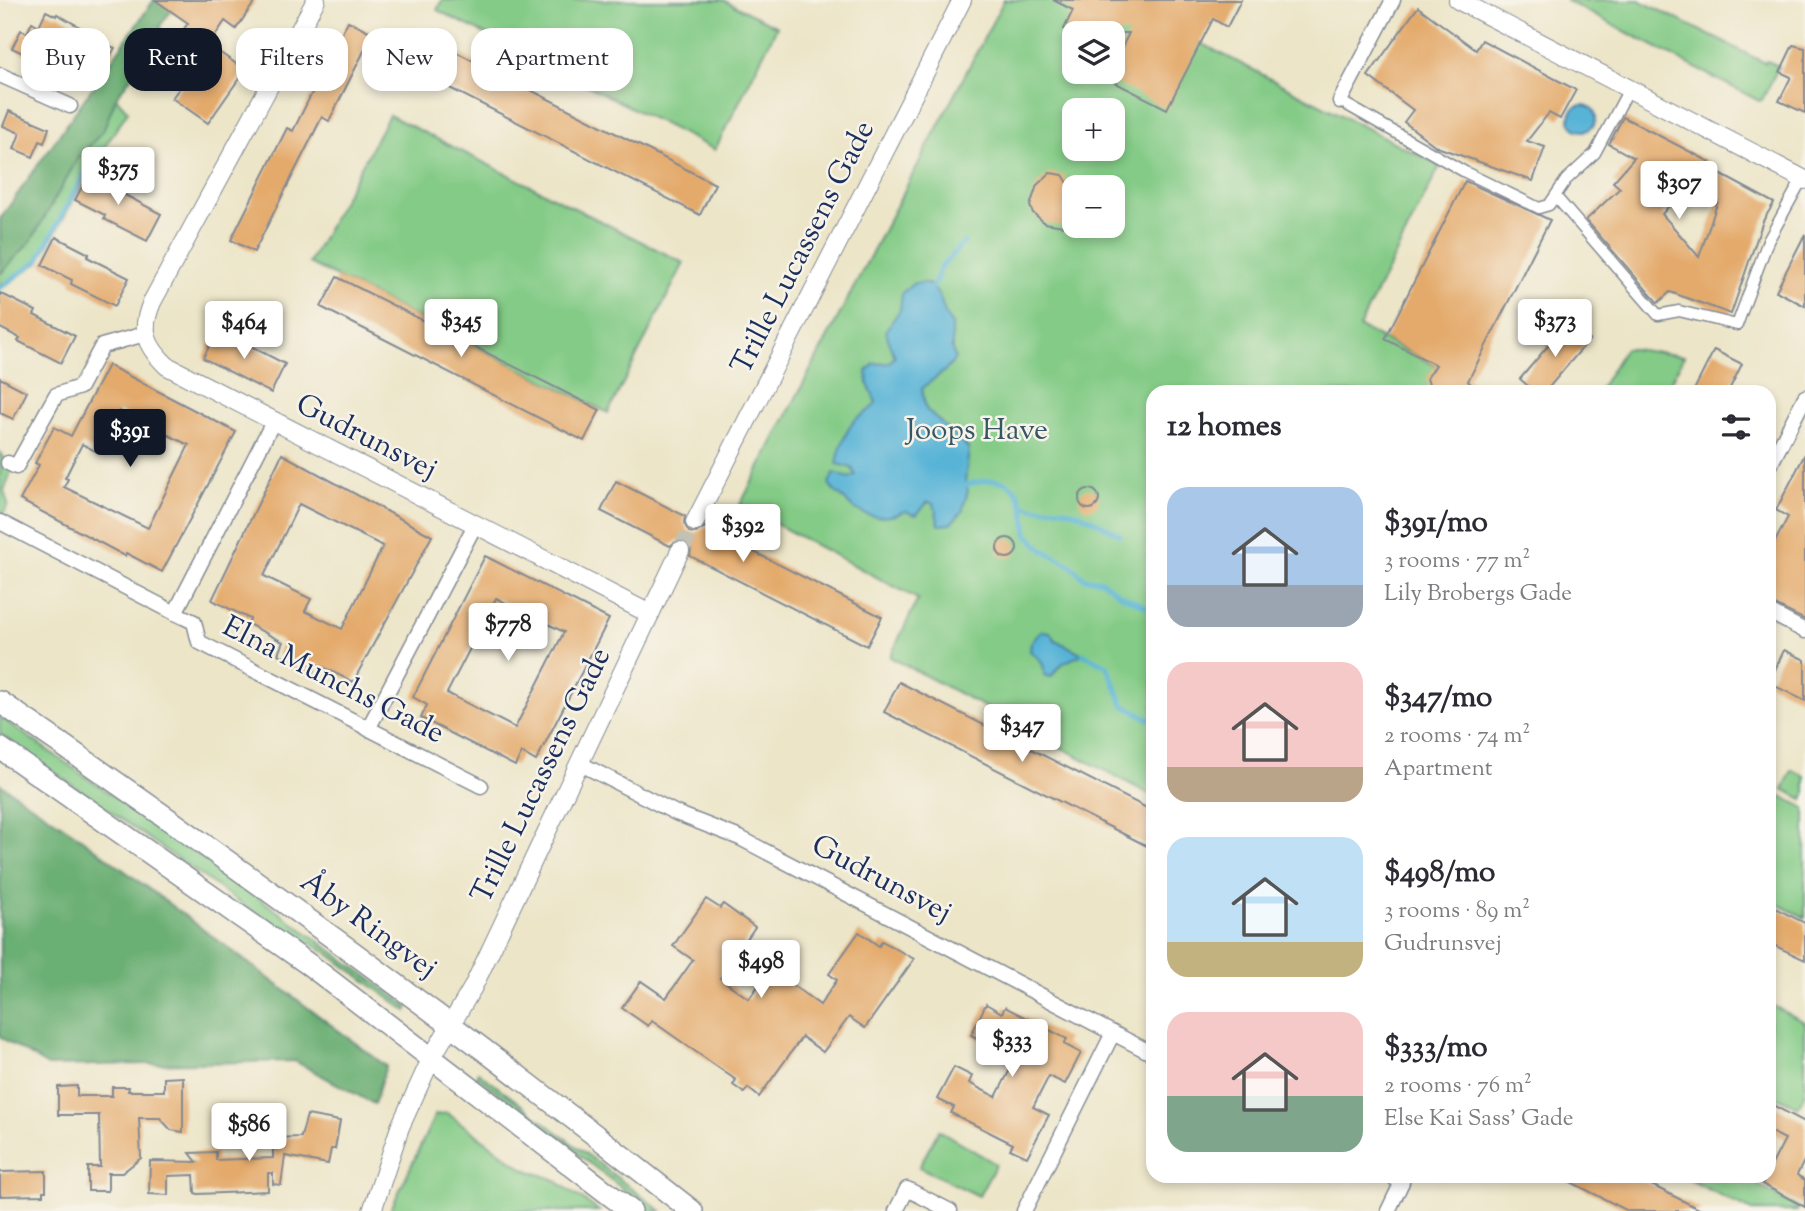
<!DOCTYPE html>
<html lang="en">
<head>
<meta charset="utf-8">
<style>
	:root { --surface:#fff; --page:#f7f7f7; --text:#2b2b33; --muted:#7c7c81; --accent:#111827 }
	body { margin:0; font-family:"Sorts Mill Goudy",serif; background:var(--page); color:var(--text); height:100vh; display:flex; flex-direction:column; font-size:26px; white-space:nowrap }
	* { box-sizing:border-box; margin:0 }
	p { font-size:23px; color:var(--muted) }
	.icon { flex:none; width:38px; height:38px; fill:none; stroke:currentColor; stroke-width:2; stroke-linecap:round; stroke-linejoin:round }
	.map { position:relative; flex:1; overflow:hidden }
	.panel { position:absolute; left:1146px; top:385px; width:630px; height:798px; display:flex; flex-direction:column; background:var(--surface); border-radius:21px; box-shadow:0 4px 10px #0003 }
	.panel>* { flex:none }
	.hud { position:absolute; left:21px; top:28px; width:665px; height:63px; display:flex; gap:14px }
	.fabs { position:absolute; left:1062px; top:21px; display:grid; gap:14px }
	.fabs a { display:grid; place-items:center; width:63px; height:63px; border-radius:14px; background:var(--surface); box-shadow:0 4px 10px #0003; font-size:35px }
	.price { position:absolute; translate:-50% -60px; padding:0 16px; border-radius:7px; background:#fff; color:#222; font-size:23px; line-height:46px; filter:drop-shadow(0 2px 4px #0008) }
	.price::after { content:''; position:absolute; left:50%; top:42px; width:21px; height:16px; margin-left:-10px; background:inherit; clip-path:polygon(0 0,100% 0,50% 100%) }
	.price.selected { background:var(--accent); color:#fff }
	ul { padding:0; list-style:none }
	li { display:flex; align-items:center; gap:21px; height:175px; padding:0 21px }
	li span { display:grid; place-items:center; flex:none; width:196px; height:140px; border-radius:21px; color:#555 }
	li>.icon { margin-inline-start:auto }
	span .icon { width:84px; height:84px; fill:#fffc; stroke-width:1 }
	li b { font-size:30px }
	h2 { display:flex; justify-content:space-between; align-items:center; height:84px; padding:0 21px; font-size:30px }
	.tag { padding:0 24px; border-radius:21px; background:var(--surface); box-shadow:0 4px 10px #0003; font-size:24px; line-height:63px }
	.tag.selected { background:var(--accent); color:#fff }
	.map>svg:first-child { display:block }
</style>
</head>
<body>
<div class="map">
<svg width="1805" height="1211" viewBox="0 0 1805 1211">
	<rect width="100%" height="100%" fill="#f7f3e8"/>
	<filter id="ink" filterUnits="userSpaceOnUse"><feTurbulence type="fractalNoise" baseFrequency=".0143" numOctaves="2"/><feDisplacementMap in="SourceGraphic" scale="14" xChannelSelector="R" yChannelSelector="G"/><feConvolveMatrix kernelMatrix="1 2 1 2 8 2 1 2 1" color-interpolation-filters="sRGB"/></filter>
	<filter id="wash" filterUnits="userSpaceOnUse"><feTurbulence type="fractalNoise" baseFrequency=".00686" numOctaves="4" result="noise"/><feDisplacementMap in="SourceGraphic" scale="28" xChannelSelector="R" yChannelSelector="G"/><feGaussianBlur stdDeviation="1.57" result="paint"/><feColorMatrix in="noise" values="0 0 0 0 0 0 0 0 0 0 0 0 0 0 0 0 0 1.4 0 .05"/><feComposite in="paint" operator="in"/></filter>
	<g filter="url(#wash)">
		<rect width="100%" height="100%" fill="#ece5c8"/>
		<g fill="#83cb86" stroke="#4f7d72" stroke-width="2" fill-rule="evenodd">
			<polygon points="442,0 723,0 777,27 715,150 437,10"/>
			<path d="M1004,0H1117L1440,166L1359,327L1488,392H1153V796L890,657L918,599L740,505ZM1074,33H1113V72H1074ZM1074,110H1113V149H1074ZM1074,187H1113V226H1074Z"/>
			<polygon points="1565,0 1639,0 1765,63 1767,61 1779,66 1762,100 1759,101"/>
			<polygon points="116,98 128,111 94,163 39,262 0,289 0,274 31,241 78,158 103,131"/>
			<polygon points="389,115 684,263 608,413 309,263"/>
			<polygon points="1625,348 1684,356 1665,392 1598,392"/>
			<polygon points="0,453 12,469 4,491 8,504 0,522"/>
			<polygon points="0,717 251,892 409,1007 407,1011 326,952 243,905 0,734"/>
			<polygon points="1792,770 1805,776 1805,794 1803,799 1783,789"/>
			<polygon points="1769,790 1805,808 1805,918 1769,900"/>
			<polygon points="1769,1004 1805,1022 1805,1094 1798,1107 1769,1093"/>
			<polygon points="478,1072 661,1211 652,1211 476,1076"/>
			<polygon points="447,1113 524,1169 553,1179 599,1211 390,1211 435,1115"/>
			<polygon points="939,1130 996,1164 979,1196 919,1167"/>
			<polygon points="1682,1176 1762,1176 1758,1185 1798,1208 1797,1211 1752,1211"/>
		</g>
		<g fill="#6aaf73" stroke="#426f68" stroke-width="2">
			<polygon points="154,0 179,0 160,26 162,33 116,98 103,131 78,158 31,241 0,274 0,219"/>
			<polygon points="0,784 74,833 386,1066 374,1104 295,1061 48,1066 0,1037"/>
		</g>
		<g fill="#59b4d7" stroke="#3a729a" stroke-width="2">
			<circle cx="1583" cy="118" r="13"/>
			<path d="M914,283H927C948,299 938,309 952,325V348L955,358C950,371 932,378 922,389L926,409L969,449L965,482L968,491L962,512L950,524L939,525L934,504L928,502L916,515L905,511C883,522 860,517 844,499C838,492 833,493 829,483L834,473L849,478L855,475L852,468L837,464C839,450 845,432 854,421C861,414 870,412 876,403L868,384L867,371L874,364L889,363L895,356L889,344L886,330L900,310L902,293Z"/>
			<path d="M1041,631L1050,632L1055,640L1083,654L1063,663L1051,677L1044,675C1045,663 1039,658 1030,651L1031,643Z"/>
		</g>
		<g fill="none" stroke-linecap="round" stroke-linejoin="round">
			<g stroke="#59b4d7" stroke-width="5">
				<polyline points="933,287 941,267 964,242"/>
				<polyline points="0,288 38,260 86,171 101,149"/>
				<path d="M966,485C1013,471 1024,489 1027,534L1043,550L1069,564L1084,578L1102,581L1119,594L1153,610"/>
				<path d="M1025,506C1037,511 1050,507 1063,509C1083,513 1102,525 1120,535"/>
				<polyline points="1083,654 1107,666 1123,705 1153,721"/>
			</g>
		</g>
		<g id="blocks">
			<g fill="#e4aa6c" fill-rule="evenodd">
				<polygon points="155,0 256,0 236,29 225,21 209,45 245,70 208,123 172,98 187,78 162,61 188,23"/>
				<polygon points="1053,0 1241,0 1227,27 1213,19 1167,109 1106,78 1109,72 1113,72 1113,65 1129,33 1073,33 1064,29 1073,10"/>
				<polygon points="1418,7 1476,50 1482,40 1576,90 1560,119 1549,113 1527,141 1545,147 1533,181 1437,147 1404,122 1413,110 1368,76"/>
				<polygon points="46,11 56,16 57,14 83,29 85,35 115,48 101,72 90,67 81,85 58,73 59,70 12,48 21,30 27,33 32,22 39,26"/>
				<polygon points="348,21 373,33 329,121 322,117 254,252 231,240 287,128 293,131"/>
				<polygon points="1793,45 1805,48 1805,113 1779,101 1791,77 1780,72"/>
				<polygon points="452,50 715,184 700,215 436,81"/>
				<polygon points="9,111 49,128 44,143 40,141 33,157 14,149 20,133 3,126"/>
				<path d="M1623,117L1710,162L1707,167L1774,203L1763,221L1731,314L1670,292L1658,303L1586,220L1620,188L1613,182L1634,158L1609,144ZM1687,185L1718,201L1699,257L1662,214Z"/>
				<polygon points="89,173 123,190 121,193 161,214 147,241 104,219 105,215 75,200"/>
				<polygon points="1050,173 1063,175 1074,193 1074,216 1067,224 1063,226 1045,223 1033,213 1030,206 1037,185"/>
				<polygon points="1465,181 1550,220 1468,381 1477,392 1431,392 1427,378 1436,365 1385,339"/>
				<polygon points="1805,234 1805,306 1776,291"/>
				<polygon points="56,237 89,254 87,257 129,278 115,306 71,284 72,280 42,265"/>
				<polygon points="337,277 600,410 584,441 321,307"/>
				<polygon points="0,293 36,311 34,315 75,336 61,363 18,341 20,338 0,328"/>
				<polygon points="1568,322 1589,340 1545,392 1535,392 1520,379"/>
				<polygon points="218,329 285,364 271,393 203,358"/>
				<polygon points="1714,350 1742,364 1728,392 1693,392"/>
				<path d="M108,365L236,432L162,572L126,553L125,556L20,500L39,465L35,463L54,427L71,436ZM119,411L189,445L148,528L64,487L68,479L65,478L82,444L99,453Z"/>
				<polygon points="0,378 27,392 13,419 0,413"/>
				<path d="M282,454L432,536L353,682L317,664L313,672L278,654L283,642L248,624L250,619L212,600ZM299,504L383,546L342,629L305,611L311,599L264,576Z"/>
				<polygon points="1805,454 1805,620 1769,602 1769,553 1788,517 1776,510"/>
				<polygon points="616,481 685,516 684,523 689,532 696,533 705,527 882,617 867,646 690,556 691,549 685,541 678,540 670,546 601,511"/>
				<circle cx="1089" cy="499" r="10"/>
				<circle cx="1007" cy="548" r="10"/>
				<path d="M485,556L609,619L536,761L522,753L515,766L421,718L427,705L413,697ZM496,598L564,632L515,728L447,693Z"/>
				<polygon points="1784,650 1805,660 1805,701 1769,683"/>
				<polygon points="899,682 1153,811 1153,849 884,712"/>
				<polygon points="706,899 720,908 723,904 755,927 720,978 749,999 768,972 785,984 787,981 820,1005 837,980 829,974 859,932 879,946 882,941 914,959 865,1028 849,1017 823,1052 802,1037 759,1097 748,1088 744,1093 733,1085 736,1080 652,1021 648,1026 622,1008 641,981 666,998 693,960 673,946"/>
				<polygon points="1769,905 1805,923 1805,960 1769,943"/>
				<polygon points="986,1004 1002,1013 1005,1007 1067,1039 1064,1044 1081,1053 1065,1084 1049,1076 1033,1107 1049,1115 1027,1157 1010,1149 1013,1144 951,1113 954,1107 937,1099 954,1067 972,1076 969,1083 996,1097 1019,1052 991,1038 988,1044 971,1035"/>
				<polygon points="183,1077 183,1132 171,1130 160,1118 139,1118 141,1158 122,1173 108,1173 108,1191 88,1191 88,1167 100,1167 99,1115 58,1115 58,1087 77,1086 77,1096 112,1096 112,1087 129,1087 128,1091 164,1091 164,1078"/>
				<polygon points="1769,1103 1805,1122 1805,1159 1797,1175 1805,1180 1805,1207 1762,1184 1766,1176 1769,1176 1769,1170 1785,1139 1769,1131"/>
				<polygon points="307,1115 340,1121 335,1149 331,1149 328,1164 285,1156 281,1185 273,1184 273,1173 268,1173 268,1191 198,1194 195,1193 194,1175 168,1176 168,1195 149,1194 150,1161 197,1162 190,1153 216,1152 216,1160 273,1158 273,1138 301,1137"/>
				<polygon points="46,1171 46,1191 43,1191 43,1195 0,1196 0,1172"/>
				<polygon points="1559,1176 1634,1176 1703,1211 1628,1211"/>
			</g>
		</g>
	</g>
	<g filter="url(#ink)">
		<use href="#blocks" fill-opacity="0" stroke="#848a93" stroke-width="2"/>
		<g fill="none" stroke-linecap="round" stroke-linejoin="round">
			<polyline stroke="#c2c1b3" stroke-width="18" stroke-dasharray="18 9" stroke-linecap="butt" points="680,551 695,522"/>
			<defs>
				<g id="pedestrian">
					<polyline points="1340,101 1465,172 1539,208 1549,205 1566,180 1595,153 1629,89"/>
					<polyline points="1556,197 1658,315 1679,311 1737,325 1768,241 1802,179"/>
				</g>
				<g id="minor">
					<polyline points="0,75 70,106"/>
					<polyline points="1340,101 1393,0"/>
					<polyline points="8,463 16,467 56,395 80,387 102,346 145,334"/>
					<polyline points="1769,467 1805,397"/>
					<polyline points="0,522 175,613 273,422"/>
					<polyline points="1769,612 1805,631"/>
					<polyline points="175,613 194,622 199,642 481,786"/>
					<polyline points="368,729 475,525"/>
					<polyline points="579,763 676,813 740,838 1153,1054"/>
					<polyline points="896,1211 907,1189 950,1211"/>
					<polyline points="1024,1211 1113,1033"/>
					<polyline points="1388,1211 1402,1182 1390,1176"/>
				</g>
				<g id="tertiary">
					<path d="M316,0L152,302C140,330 145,345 167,366L650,614"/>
					<polyline points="1458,0 1805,180"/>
					<polyline points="695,522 962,0"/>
					<polyline points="372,1211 400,1127 432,1057 473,987 680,551"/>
				</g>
				<g id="secondary">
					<path d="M0,702C237,864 467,1033 692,1211"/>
					<polyline points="0,748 311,966 631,1211"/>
				</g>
			</defs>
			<use href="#pedestrian" stroke="#848a93" stroke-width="13"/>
			<use href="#minor" stroke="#848a93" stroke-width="17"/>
			<use href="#tertiary" stroke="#848a93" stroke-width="20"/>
			<use href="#secondary" stroke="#848a93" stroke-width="24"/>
			<use href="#pedestrian" stroke="#fff" stroke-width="10"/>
			<use href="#minor" stroke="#fff" stroke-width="14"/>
			<use href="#tertiary" stroke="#fff" stroke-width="18"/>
			<use href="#secondary" stroke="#fff" stroke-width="21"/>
		</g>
	</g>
	<g text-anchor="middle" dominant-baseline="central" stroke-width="5" stroke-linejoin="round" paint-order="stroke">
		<g font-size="30" fill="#1b2f5e" stroke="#f7f3e8">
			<text transform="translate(804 248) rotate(-63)">Trille Lucassens Gade</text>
			<text transform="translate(366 438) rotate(27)">Gudrunsvej</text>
			<text transform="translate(333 681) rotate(27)">Elna Munchs Gade</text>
			<text transform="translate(542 776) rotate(-64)">Trille Lucassens Gade</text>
			<text transform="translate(881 880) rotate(28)">Gudrunsvej</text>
			<text transform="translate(368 926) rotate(36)">Åby Ringvej</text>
		</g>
		<g font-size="30" fill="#355668" stroke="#f7f3e8">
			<text x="977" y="431">Joops Have</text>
		</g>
	</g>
</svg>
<div class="fabs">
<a><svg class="icon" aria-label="layers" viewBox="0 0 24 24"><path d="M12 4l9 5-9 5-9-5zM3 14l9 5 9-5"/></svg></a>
<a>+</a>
<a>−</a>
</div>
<b class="price" style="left:118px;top:207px">$375</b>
<b class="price" style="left:1679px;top:221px">$307</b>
<b class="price" style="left:461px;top:359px">$345</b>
<b class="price" style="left:1555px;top:359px">$373</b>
<b class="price" style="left:244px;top:361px">$464</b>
<b class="price selected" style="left:130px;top:469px">$391</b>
<b class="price" style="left:743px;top:564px">$392</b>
<b class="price" style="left:508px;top:663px">$778</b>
<b class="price" style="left:1022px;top:764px">$347</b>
<b class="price" style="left:761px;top:1000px">$498</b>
<b class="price" style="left:1012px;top:1079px">$333</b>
<b class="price" style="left:249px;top:1163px">$586</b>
<div class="hud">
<a class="tag">Buy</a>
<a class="tag selected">Rent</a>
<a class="tag">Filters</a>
<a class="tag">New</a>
<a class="tag">Apartment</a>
</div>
<section class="panel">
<h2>12 homes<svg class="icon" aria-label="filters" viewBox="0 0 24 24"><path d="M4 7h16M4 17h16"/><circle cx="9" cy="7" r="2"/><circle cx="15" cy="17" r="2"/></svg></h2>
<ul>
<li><span style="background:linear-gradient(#a9c7e8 70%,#9aa5b1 0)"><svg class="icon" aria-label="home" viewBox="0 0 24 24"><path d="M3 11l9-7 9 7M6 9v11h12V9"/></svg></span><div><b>$391/mo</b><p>3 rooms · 77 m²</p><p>Lily Brobergs Gade</p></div></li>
<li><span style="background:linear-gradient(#f6c9c9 75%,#b9a48a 0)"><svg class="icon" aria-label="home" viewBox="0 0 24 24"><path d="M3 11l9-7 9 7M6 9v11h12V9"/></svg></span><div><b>$347/mo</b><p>2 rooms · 74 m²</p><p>Apartment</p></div></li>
<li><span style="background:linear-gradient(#bfe0f5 75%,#c2b280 0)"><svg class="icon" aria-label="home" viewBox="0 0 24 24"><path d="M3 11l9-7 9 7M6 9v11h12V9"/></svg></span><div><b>$498/mo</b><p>3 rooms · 89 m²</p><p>Gudrunsvej</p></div></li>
<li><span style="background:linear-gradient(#f6c9c9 60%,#7fa58c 0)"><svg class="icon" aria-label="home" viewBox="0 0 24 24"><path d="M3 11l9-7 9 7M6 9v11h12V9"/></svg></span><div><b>$333/mo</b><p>2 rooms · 76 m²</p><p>Else Kai Sass' Gade</p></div></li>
</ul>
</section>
</div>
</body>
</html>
